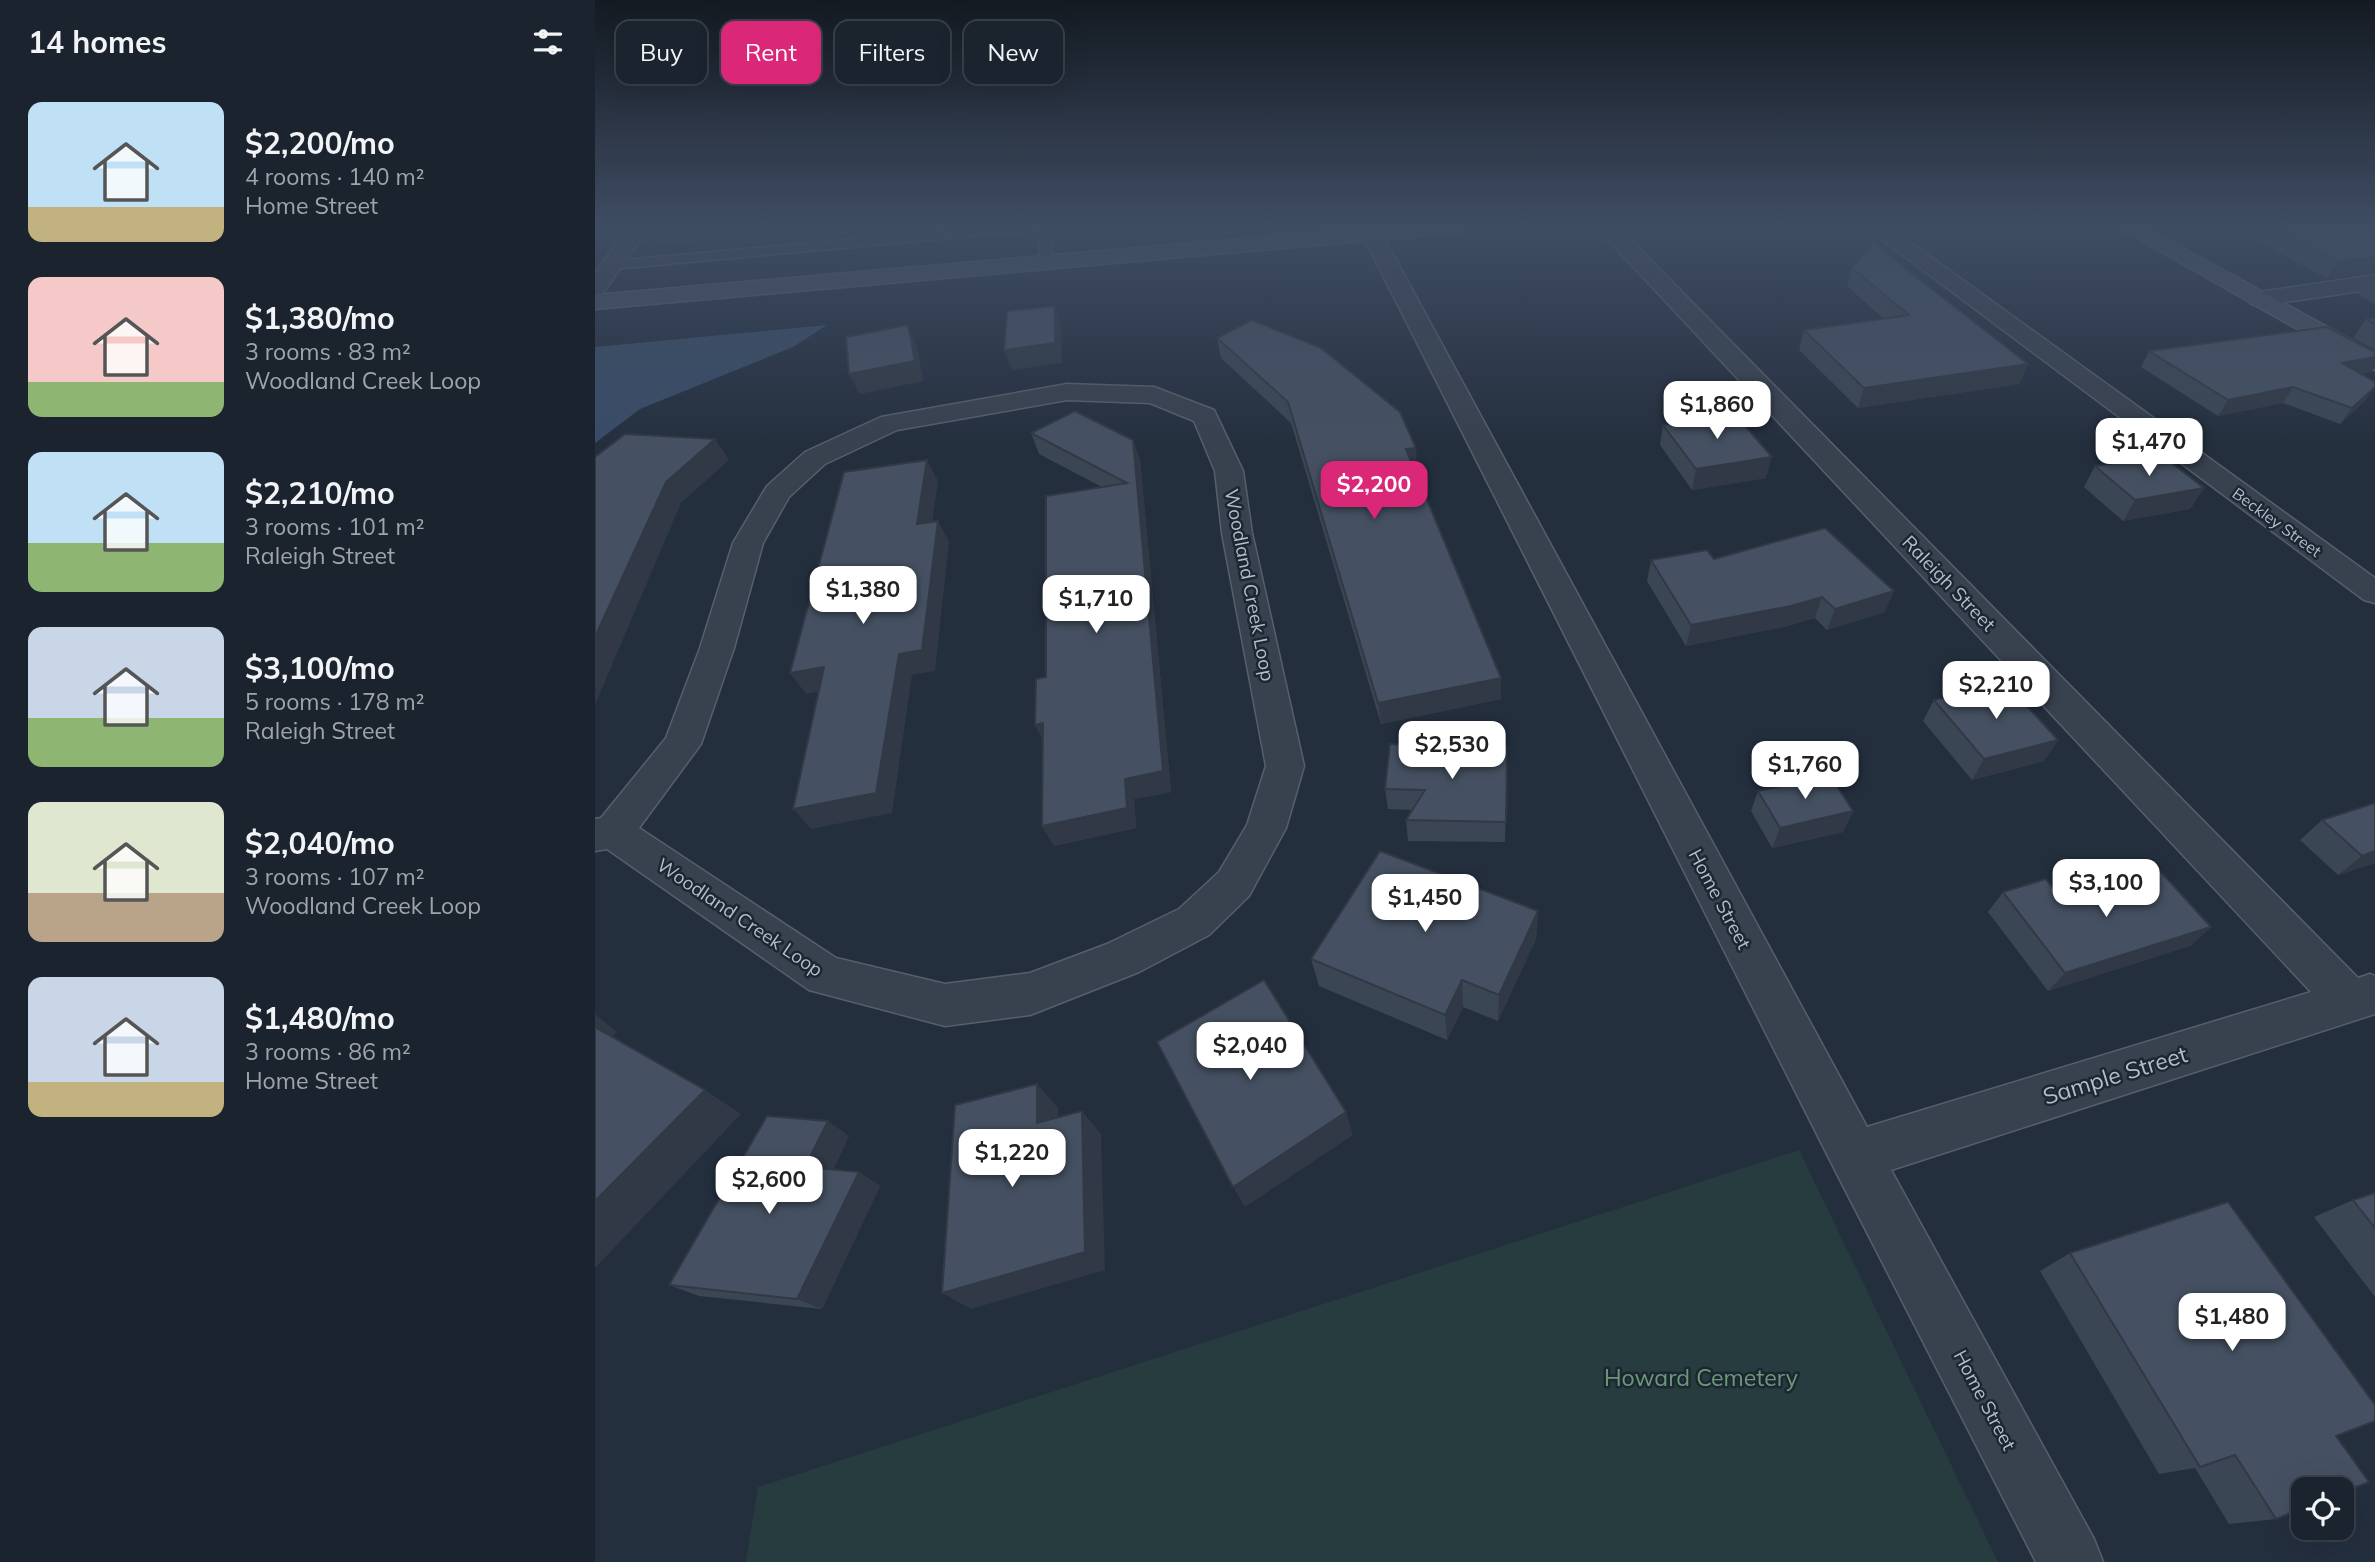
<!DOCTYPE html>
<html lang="en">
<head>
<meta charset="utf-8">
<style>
	:root { --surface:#1b232e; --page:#282f3a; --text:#f1f3f6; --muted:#a0a4aa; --line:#39404a; --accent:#db2777 }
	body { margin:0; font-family:Mulish,sans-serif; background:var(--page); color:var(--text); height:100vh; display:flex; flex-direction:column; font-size:26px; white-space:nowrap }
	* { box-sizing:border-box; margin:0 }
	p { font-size:23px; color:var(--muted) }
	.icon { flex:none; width:38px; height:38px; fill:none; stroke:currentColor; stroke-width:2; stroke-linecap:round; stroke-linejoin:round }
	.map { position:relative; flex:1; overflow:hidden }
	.details { display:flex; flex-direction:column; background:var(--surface); width:595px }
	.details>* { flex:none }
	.hud { position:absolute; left:21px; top:21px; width:665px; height:63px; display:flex; gap:14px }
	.controls { position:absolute; left:1696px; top:1477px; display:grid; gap:14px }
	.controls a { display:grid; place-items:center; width:63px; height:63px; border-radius:14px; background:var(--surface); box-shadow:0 7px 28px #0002,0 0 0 2px var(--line); font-size:35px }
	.price { position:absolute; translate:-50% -60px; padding:0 16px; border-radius:14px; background:#fff; color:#222; font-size:23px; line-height:46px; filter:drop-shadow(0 2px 4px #0008) }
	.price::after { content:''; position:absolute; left:50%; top:42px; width:21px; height:16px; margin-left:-10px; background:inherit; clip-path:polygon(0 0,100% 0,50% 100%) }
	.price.selected { background:var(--accent); color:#fff }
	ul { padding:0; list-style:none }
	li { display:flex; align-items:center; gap:21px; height:175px; padding:0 28px }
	li span { display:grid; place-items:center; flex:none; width:196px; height:140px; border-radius:14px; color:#555 }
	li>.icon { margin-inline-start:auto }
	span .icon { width:84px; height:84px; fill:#fffc; stroke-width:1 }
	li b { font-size:30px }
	h2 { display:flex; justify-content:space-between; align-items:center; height:84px; padding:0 28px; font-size:30px }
	.tag { padding:0 24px; border-radius:14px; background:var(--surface); box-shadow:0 7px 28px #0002,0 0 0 2px var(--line); font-size:24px; line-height:63px }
	.tag.selected { background:var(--accent); color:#fff }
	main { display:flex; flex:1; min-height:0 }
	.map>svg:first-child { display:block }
</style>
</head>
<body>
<main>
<section class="details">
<h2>14 homes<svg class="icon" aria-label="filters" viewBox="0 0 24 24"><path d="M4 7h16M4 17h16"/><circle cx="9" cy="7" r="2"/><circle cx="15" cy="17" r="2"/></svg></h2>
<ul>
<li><span style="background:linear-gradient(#bfe0f5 75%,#c2b280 0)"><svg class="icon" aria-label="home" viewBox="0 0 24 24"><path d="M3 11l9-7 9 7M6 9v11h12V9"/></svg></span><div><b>$2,200/mo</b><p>4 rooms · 140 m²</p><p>Home Street</p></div></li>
<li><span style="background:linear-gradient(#f6c9c9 75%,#8fb573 0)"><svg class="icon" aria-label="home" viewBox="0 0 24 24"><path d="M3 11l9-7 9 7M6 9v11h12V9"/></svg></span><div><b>$1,380/mo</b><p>3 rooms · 83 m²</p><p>Woodland Creek Loop</p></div></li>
<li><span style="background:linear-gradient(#bfe0f5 65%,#8fb573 0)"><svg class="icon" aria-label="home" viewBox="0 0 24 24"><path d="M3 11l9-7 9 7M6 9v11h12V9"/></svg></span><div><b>$2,210/mo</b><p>3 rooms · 101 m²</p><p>Raleigh Street</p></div></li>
<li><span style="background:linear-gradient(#c9d6e8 65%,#8fb573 0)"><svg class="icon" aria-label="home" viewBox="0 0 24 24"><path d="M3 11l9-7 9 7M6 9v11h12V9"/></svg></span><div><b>$3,100/mo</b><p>5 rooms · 178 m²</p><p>Raleigh Street</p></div></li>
<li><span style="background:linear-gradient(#dfe7d0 65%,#b9a48a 0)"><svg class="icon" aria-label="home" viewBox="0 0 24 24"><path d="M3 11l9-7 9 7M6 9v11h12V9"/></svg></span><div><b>$2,040/mo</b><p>3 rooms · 107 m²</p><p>Woodland Creek Loop</p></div></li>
<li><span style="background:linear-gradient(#c9d6e8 75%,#c2b280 0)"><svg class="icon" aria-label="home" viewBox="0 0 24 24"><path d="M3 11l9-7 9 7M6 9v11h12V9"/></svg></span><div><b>$1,480/mo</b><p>3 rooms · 86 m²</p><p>Home Street</p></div></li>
</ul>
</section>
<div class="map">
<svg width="1780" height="1562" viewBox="0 0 1780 1562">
	<rect width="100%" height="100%" fill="#242f3e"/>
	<polygon fill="#263c3f" points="1204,1150 1403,1562 151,1562 163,1487"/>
	<polygon fill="#394c67" points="232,325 198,347 45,409 0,443 0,347"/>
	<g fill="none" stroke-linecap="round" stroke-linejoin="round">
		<defs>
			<polygon id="lane" points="404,226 459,226 455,266 450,267 443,263 446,230 17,269 10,265 17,261"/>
			<g id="street">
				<polygon points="34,226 55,226 8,293 0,295 0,273"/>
				<polygon points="1000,226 1022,226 1763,978 1775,974 1780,976 1780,1014 1296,1170 1499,1539 1508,1562 1441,1562 1242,1174 767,234 770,230 784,230 787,234 1272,1127 1716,992"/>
				<polygon points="1269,226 1293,226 1780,578 1780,603 1769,600"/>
				<polygon points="1780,275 1780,289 1664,306 1656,304 1653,299 1656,294 1664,292"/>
				<path d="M472,384L559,387L619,410L648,471L657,533L709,766L691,828L654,896L614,935L544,972L435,1015L350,1026L214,990L12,849L0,851V819L6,818L71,738L105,648L138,543L172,486L210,452L286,417ZM472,400L555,403L599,421L620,471L627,533L671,766L652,825L624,872L584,909L512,944L435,973L350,984L241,958L44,828L106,744L139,648L168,543L194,497L230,464L302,430Z"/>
			</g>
			<g id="secondary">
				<polygon points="793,226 878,226 868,232 0,309 0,295"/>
				<polygon points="1521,226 1547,226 1780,353 1780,370 1771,368"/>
			</g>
		</defs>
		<use href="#lane" stroke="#565f6c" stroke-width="3"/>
		<use href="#street" stroke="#565f6c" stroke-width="3"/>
		<use href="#secondary" stroke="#565f6c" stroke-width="3"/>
		<use href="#lane" fill="#38414e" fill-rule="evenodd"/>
		<use href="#street" fill="#38414e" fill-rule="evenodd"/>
		<use href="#secondary" fill="#465061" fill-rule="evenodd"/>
	</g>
	<g fill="#3b4654">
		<polygon points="1635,226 1780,226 1733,279"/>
		<polygon points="1257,268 1433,364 1424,384 1263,408 1204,350 1209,330 1289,319 1252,286"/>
		<polygon points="1780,275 1780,304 1762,294 1774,276"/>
		<polygon points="1780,318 1780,350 1758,338 1771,319"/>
		<polygon points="622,338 822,468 819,469 906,699 786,724 696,423 626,358"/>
		<polygon points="1554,351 1780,352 1780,367 1776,372 1766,374 1771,400 1745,424 1688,403 1623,416 1546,367"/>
		<polygon points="1068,425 1171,478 1097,490 1065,445"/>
		<polygon points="436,433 538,440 545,460 576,792 539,799 541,828 459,846 447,826 448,740 451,677 507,487 444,454"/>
		<polygon points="1500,466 1609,488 1595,509 1528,521 1489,487"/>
		<polygon points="1119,559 1290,612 1232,630 1220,618 1189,627 1091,646 1052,581 1056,560"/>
		<polygon points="1339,700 1463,740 1449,761 1377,780 1328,721"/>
		<polygon points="912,746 910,842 813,841 811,820 818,810 793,809 790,789"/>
		<polygon points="1163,791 1258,811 1248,832 1177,848 1156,811"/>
		<polygon points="1727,820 1780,863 1743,875 1705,840"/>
		<polygon points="1408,892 1616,927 1595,946 1453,991 1393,912"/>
		<polygon points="943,911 941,939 903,1021 868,1007 852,1040 724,986 716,959"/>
		<polygon points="254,1136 238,1170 264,1172 285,1186 227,1309 104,1296 74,1285"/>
		<polygon points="1780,1193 1780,1297 1719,1217 1758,1200"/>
		<polygon points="1475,1253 1741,1436 1681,1519 1634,1524 1600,1468 1564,1474 1445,1271"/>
	</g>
	<g fill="#303945">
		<polygon points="56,226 265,226 67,244"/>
		<polygon points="1780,257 1780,273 1733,279 1744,261"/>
		<polygon points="460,306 466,325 467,363 417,370 409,350"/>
		<polygon points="313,325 321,345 329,381 265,394 254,374"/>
		<polygon points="1780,357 1780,367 1776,372 1736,379 1747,363"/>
		<polygon points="1433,364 1424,384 1263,408 1269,388"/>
		<polygon points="1698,387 1688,403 1623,416 1633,400"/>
		<polygon points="1780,387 1771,400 1745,424 1757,408"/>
		<polygon points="120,439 134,460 86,503 0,705 0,637 71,482"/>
		<polygon points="538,440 545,460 576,792 539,799 541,828 459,846 447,826 530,779"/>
		<polygon points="821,448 822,468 812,470 811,449"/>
		<polygon points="1177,457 1171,478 1097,490 1101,469"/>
		<polygon points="332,460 343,481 334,546 322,524"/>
		<polygon points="1609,488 1595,509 1528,521 1540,500"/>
		<polygon points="343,521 354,542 340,671 317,675 297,813 216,829 198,809 304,654"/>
		<polygon points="1299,591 1290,612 1232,630 1240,609"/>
		<polygon points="1227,597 1220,618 1189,627 1091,646 1096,625"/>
		<polygon points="229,667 244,688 211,694 195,673"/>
		<polygon points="906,678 906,699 786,724 783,703"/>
		<polygon points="448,723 451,746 440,725"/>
		<polygon points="1463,740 1449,761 1377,780 1389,759"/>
		<polygon points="1258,811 1248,832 1177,848 1185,828"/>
		<polygon points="1780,851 1780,863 1743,875 1767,856"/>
		<polygon points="943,911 941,939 903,1021 904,995"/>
		<polygon points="1616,927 1595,946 1453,991 1470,973"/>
		<polygon points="867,980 868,1007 852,1040 850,1015"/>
		<polygon points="0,1014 22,1032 15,1038 0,1028"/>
		<polygon points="442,1084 463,1108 463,1145 442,1123"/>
		<polygon points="110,1090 146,1114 0,1268 0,1201"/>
		<polygon points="487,1111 506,1134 510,1270 376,1309 347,1293"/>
		<polygon points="751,1112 758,1135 650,1207 638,1187"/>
		<polygon points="233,1121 254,1136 233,1181 210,1167"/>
		<polygon points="264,1172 285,1186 227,1309 202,1299"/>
	</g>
	<g fill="#455162" stroke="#303945" stroke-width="2">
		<polygon points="1678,226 1780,226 1780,257 1744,261"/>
		<polygon points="1278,243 1433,364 1269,388 1209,330 1314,315 1257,268"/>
		<polygon points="460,306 460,343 409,350 412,311"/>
		<polygon points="1780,318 1780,324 1771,319"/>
		<polygon points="657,320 726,348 805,412 821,448 811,449 906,678 783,703 693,402 622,338"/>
		<polygon points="313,325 320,361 254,374 251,337"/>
		<polygon points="1732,327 1780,352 1780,357 1747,363 1780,382 1780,387 1757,408 1698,387 1633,400 1554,351"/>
		<polygon points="480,411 538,440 568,771 530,779 532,808 447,826 448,723 440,725 441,679 451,677 451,496 532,483 436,433"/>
		<polygon points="1140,414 1177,457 1101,469 1068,425"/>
		<polygon points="30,434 120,439 71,482 0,637 0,457"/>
		<polygon points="1568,456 1609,488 1540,500 1500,466"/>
		<polygon points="332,460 322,524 343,521 327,650 304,654 281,793 198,809 229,667 195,673 249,472"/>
		<polygon points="1230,528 1299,591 1240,609 1227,597 1196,606 1096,625 1056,560 1112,550 1119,559"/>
		<polygon points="1411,683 1463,740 1389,759 1339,700"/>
		<polygon points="795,744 912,746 911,822 811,820 830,790 790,789"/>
		<polygon points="1235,775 1258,811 1185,828 1163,791"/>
		<polygon points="1780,803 1780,851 1767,856 1727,820"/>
		<polygon points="785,851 943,911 904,995 867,980 850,1015 716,959"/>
		<polygon points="1565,871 1616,927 1470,973 1408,892 1451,879 1468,900"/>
		<polygon points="669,980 751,1112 638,1187 562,1042"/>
		<polygon points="0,1027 110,1090 0,1201"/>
		<polygon points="442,1084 442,1123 487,1111 490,1252 347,1293 360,1105"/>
		<polygon points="172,1116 233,1121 210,1167 264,1172 202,1299 74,1285"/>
		<polygon points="1780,1193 1780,1228 1758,1200"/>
		<polygon points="1633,1202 1780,1405 1780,1421 1741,1436 1774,1482 1746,1493 1746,1489 1708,1489 1708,1508 1681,1519 1640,1455 1605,1467 1475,1253"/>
	</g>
	<linearGradient id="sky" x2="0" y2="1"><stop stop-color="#141a22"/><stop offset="0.51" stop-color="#3f4d63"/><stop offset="1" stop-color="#3f4d63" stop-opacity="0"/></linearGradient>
	<rect width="1780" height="445" fill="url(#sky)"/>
	<g text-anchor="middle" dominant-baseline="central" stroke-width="5" stroke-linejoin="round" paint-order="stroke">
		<g font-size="16" fill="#b4bcc9" stroke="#1d2633">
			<text transform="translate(1682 522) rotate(36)">Beckley Street</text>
		</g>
		<g font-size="19" fill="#b4bcc9" stroke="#1d2633">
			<text transform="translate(1354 583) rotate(46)">Raleigh Street</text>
			<text transform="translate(655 585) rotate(79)">Woodland Creek Loop</text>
			<text transform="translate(1125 899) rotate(62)">Home Street</text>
			<text transform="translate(145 917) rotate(34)">Woodland Creek Loop</text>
			<text transform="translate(1390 1400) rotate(62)">Home Street</text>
		</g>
		<g font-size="23" fill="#b4bcc9" stroke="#1d2633">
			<text transform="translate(1520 1075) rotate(-17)">Sample Street</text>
		</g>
		<g font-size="23" fill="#6b9a76" stroke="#1d2633">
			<text x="1106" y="1377">Howard Cemetery</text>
		</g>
	</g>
</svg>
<div class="controls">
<a><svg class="icon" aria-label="locate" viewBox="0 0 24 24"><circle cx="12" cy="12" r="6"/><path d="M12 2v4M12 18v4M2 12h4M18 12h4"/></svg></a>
</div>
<b class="price" style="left:1122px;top:441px">$1,860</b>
<b class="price" style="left:1554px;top:478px">$1,470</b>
<b class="price selected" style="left:779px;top:521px">$2,200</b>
<b class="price" style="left:268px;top:626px">$1,380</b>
<b class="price" style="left:501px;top:635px">$1,710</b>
<b class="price" style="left:1401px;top:721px">$2,210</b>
<b class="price" style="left:857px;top:781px">$2,530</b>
<b class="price" style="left:1210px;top:801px">$1,760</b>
<b class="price" style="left:1511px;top:919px">$3,100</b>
<b class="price" style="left:830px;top:934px">$1,450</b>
<b class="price" style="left:655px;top:1082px">$2,040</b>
<b class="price" style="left:417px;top:1189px">$1,220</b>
<b class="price" style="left:174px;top:1216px">$2,600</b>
<b class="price" style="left:1637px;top:1353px">$1,480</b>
<div class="hud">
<a class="tag">Buy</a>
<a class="tag selected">Rent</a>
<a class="tag">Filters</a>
<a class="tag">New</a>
</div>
</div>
</main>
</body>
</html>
